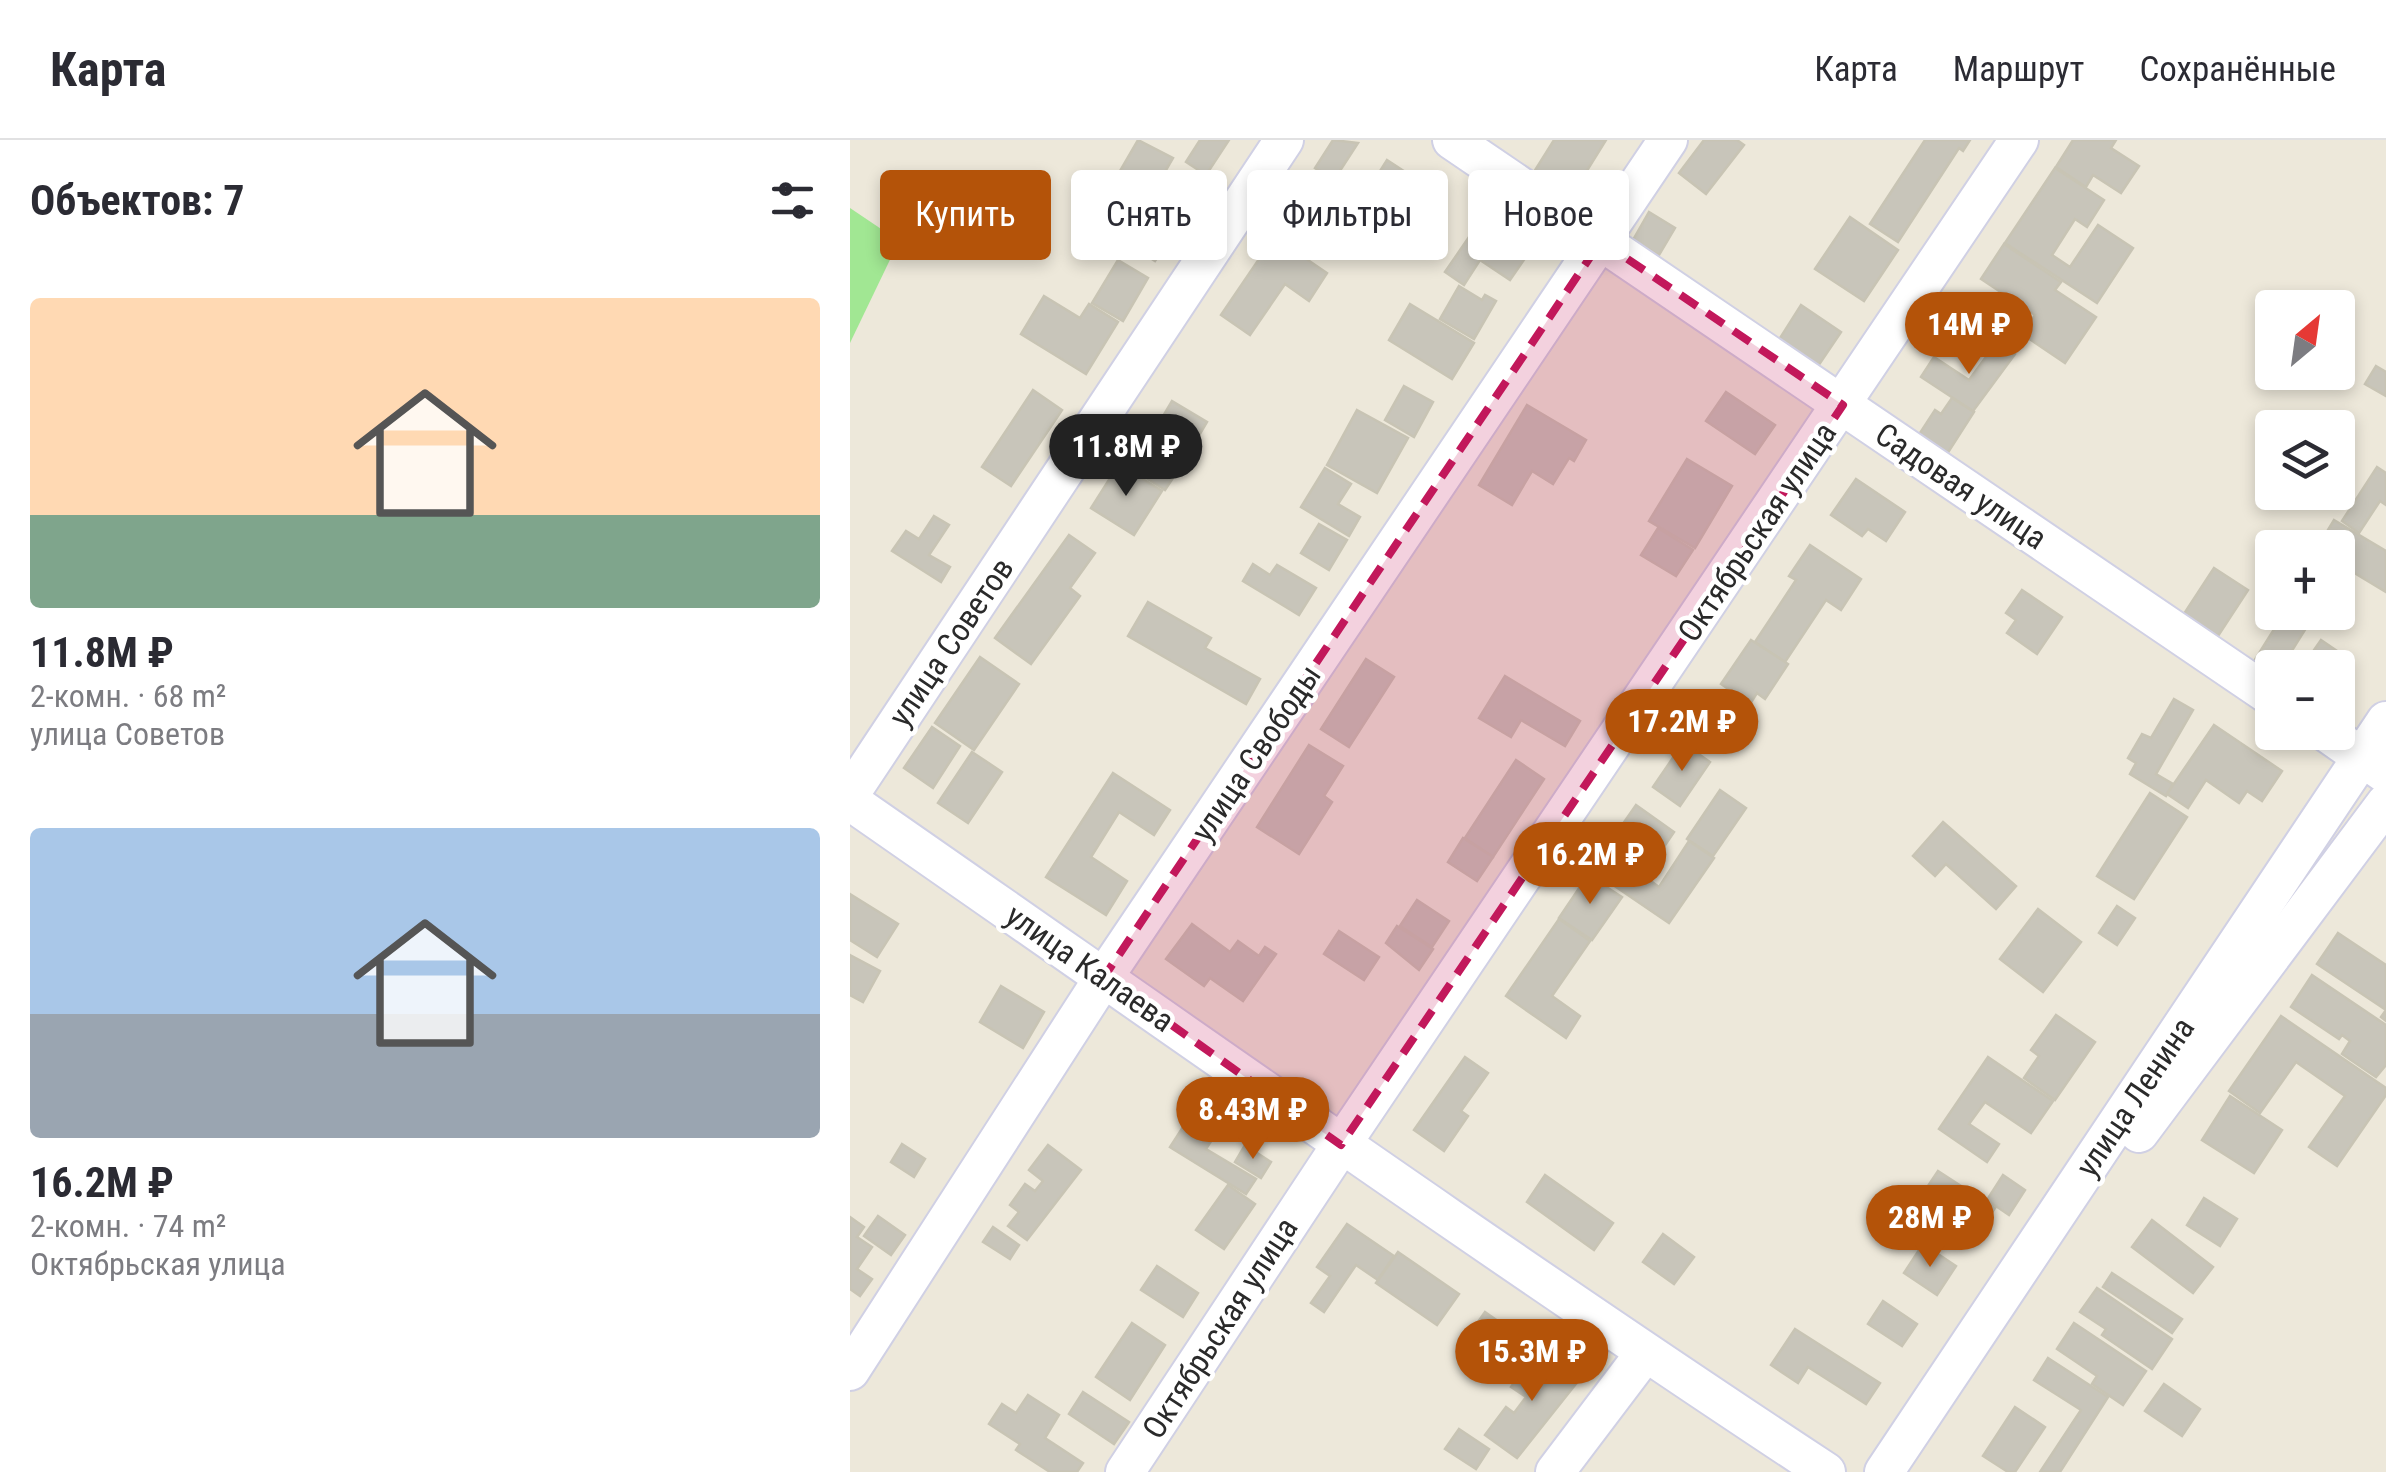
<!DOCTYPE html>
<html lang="ru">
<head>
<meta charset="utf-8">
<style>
	:root { --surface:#fff; --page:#f7f7f7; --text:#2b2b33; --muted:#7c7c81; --line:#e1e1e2; --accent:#b45309 }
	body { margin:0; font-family:"Roboto Condensed",sans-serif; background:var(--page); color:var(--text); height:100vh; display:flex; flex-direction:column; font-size:38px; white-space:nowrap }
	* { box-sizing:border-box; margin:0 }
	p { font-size:32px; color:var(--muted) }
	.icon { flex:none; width:55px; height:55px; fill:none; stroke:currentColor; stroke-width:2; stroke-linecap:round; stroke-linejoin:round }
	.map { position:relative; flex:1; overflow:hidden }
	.drawer { display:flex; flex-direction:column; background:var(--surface); width:850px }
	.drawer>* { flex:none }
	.hud { position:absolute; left:30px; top:30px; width:950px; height:90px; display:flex; gap:20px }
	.needle { width:65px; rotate:29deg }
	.fabs { position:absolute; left:1405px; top:150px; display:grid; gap:20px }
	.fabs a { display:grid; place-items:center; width:100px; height:100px; border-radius:10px; background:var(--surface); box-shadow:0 5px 15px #0003; font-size:50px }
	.price { position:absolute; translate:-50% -85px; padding:0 22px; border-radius:35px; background:var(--accent); color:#fff; font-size:32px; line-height:65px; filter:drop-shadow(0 2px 5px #0008) }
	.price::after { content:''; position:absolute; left:50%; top:60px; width:30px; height:22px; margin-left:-15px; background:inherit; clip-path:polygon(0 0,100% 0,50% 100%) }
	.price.on { background:#222; color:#fff }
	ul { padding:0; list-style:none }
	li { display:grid; align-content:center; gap:20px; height:530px; padding:0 30px }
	li span { display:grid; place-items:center; height:310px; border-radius:10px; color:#555 }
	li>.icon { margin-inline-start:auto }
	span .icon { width:180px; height:180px; fill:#fffc; stroke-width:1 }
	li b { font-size:42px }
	h2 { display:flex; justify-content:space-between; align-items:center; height:120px; padding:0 30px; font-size:42px }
	.pill { padding:0 35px; border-radius:10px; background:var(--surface); box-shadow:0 5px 15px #0003; font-size:35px; line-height:90px }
	.pill.on { background:var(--accent); color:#fff }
	header { display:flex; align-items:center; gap:60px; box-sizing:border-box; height:140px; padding:0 50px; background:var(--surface); border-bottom:2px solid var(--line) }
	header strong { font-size:48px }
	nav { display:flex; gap:55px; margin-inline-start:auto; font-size:35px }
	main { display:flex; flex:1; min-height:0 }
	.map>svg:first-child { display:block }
</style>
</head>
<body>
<header>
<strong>Карта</strong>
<nav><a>Карта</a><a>Маршрут</a><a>Сохранённые</a></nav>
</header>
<main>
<section class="drawer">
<h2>Объектов: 7<svg class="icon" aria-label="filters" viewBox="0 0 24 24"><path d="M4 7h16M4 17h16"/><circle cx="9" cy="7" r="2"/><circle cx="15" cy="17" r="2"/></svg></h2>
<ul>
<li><span style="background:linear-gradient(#ffd9b3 70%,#7fa58c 0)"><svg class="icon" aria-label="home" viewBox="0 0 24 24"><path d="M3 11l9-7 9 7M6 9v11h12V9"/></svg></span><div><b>11.8M ₽</b><p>2-комн. · 68 m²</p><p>улица Советов</p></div></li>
<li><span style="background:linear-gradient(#a9c7e8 60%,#9aa5b1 0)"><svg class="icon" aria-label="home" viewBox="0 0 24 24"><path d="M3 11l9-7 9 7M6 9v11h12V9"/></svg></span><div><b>16.2M ₽</b><p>2-комн. · 74 m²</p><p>Октябрьская улица</p></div></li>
</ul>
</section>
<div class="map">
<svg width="1536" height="1332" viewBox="0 0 1536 1332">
	<rect width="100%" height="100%" fill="#ede8da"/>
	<polygon fill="#a1e793" points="0,68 49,101 0,203"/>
	<g fill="#c8c5ba" stroke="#c8c4b4" stroke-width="2.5">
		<polygon points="288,0 323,18 297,63 263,43"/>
		<polygon points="350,0 379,0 356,35 336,22"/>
		<polygon points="483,0 508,3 484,40 465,28"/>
		<polygon points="704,0 756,0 715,66 677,43"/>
		<polygon points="854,0 887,0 894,5 856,54 829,33"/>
		<polygon points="1075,0 1120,0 1113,11 1109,8 1048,102 1020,84"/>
		<polygon points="1223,0 1266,0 1261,8 1289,26 1271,53 1243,35 1236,47 1206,27"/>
		<polygon points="537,20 560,35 536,72 513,58"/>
		<polygon points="1205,28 1254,60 1237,87 1225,79 1202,115 1220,127 1248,85 1283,108 1247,163 1155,103"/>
		<polygon points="450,47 466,57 448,87 432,77"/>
		<polygon points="293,66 327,90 305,121 271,99"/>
		<polygon points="799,72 825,88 809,115 783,100"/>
		<polygon points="1000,77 1048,110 1014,161 965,129"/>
		<polygon points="647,92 678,114 660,140 630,120 614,145 595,132 619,97 636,108"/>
		<polygon points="424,97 477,133 459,161 435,144 400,195 371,175"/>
		<polygon points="1154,104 1211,142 1205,150 1246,177 1215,223 1172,194 1185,175 1131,139"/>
		<polygon points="268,120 298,138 273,181 242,163"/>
		<polygon points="609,146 632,160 635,155 646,161 624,199 590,179"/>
		<polygon points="194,156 230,178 239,164 268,182 236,234 171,194"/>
		<polygon points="1117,163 1149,183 1129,215 1097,195"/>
		<polygon points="560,164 624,203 602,239 539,200"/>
		<polygon points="951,165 991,192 964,232 925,206"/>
		<polygon points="1147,202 1165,214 1123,271 1071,237 1084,217 1119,240"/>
		<polygon points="1526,226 1536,232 1536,256 1515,244"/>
		<polygon points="554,246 583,262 564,297 535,280"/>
		<polygon points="183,250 212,270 161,346 132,327"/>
		<polygon points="876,252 925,285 905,314 856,281"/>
		<polygon points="1102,258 1124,272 1097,314 1068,296 1085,270 1091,274"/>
		<polygon points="322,261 357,282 341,309 306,288"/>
		<polygon points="677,265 736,300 724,321 719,318 703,344 682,331 662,365 629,345"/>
		<polygon points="507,270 558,298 527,353 477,325"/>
		<polygon points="294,287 338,315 315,350 271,322"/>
		<polygon points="837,319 882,346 845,408 799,381"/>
		<polygon points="269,324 312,351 284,395 241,368"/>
		<polygon points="1527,327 1536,333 1536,365 1530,361 1509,393 1492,381"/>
		<polygon points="475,328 501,344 488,364 510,377 499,396 451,367"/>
		<polygon points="1006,339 1055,372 1036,401 1018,389 1012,396 981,375"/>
		<polygon points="84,376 99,385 79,415 100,427 91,442 42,411 56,391 69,399"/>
		<polygon points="1484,380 1536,411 1536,452 1488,423 1488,408 1467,408"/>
		<polygon points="469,384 497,400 479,430 451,413"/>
		<polygon points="808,388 843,410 826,436 791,415"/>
		<polygon points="219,395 245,413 220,448 230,456 181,524 145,498"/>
		<polygon points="960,405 1011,439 991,470 976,460 935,522 905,502 946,440 939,436"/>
		<polygon points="403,424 420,435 427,425 466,448 449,475 393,441"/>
		<polygon points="1364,428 1398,450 1366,499 1332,477"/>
		<polygon points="1172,450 1212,477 1187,514 1157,493 1166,480 1156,473"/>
		<polygon points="298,462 361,498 355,508 410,539 396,564 278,496"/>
		<polygon points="1435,472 1458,485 1431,528 1422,528 1422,540 1401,526"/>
		<polygon points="901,500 938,524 915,559 907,553 900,564 871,544"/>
		<polygon points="1471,500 1499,519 1488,536 1488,528 1453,526"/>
		<polygon points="130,517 169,544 124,610 85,583"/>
		<polygon points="516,519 544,537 499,607 471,589"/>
		<polygon points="655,536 730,581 715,606 671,580 661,597 629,578"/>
		<polygon points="1324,559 1343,570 1306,634 1323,644 1316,656 1280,634 1286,623 1278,618 1292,594 1301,598"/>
		<polygon points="1364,585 1432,631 1412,661 1397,651 1389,663 1356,640 1338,668 1317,654"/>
		<polygon points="82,587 110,606 83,648 54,628"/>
		<polygon points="833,603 860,622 830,666 803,647"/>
		<polygon points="459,605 493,626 474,656 482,662 449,714 407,687"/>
		<polygon points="122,612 152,632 118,683 88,663"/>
		<polygon points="666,620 694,639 643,717 615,698"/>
		<polygon points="263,633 320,670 304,695 269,672 241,717 277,741 256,775 196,737"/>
		<polygon points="870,650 896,668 863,716 837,699"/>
		<polygon points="1300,653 1337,677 1284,759 1247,736"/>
		<polygon points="786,665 824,692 794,736 809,747 839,701 864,718 819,783 741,730"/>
		<polygon points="1093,682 1166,746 1146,769 1096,724 1085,736 1063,716"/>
		<polygon points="613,698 643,717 627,741 598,722"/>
		<polygon points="738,735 772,757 742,800 709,778"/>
		<polygon points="0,754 48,784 27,817 0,800"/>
		<polygon points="567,760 599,781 582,807 550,786"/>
		<polygon points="1267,766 1285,778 1267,805 1249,793"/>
		<polygon points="1188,769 1231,802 1193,852 1150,819"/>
		<polygon points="709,779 740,801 702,856 730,876 716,898 656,856"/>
		<polygon points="342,784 380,812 388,801 409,816 415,807 426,814 393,861 360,838 354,846 316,819"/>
		<polygon points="547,786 583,809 569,830 536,803"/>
		<polygon points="489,791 529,817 514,840 474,814"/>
		<polygon points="1488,793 1536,825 1536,881 1531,877 1536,870 1467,824"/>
		<polygon points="0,815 30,831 13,862 0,855"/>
		<polygon points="1462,835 1536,885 1536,925 1526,937 1492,914 1500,901 1492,895 1489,899 1441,867"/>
		<polygon points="151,846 194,872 173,908 130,882"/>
		<polygon points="1206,875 1245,902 1205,960 1174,938 1189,916 1181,910"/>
		<polygon points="1431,876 1536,948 1536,955 1487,1026 1459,1007 1495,956 1446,922 1410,973 1379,951"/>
		<polygon points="615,917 638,933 611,971 618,976 594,1011 564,990"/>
		<polygon points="1138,917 1203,961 1181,993 1135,962 1119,984 1149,1004 1137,1022 1089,989"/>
		<polygon points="1380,956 1432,990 1404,1033 1352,1000"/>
		<polygon points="344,970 370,987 356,1009 406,1039 396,1054 320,1007"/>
		<polygon points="52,1004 75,1019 64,1037 41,1022"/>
		<polygon points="198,1005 231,1030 177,1100 158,1086 169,1072 160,1065 175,1044 185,1051 193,1041 179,1030"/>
		<polygon points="395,1005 421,1022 411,1038 385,1022"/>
		<polygon points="1088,1031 1145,1068 1122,1101 1066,1064"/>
		<polygon points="695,1035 763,1083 744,1110 677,1062"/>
		<polygon points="1153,1035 1175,1050 1159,1075 1137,1060"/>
		<polygon points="378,1045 405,1064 374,1109 346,1090"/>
		<polygon points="1354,1058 1387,1079 1370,1106 1337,1085"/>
		<polygon points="28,1076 55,1095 41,1115 14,1096"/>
		<polygon points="0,1077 14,1087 7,1097 22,1107 7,1129 22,1139 10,1156 0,1149"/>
		<polygon points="1302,1080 1363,1127 1343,1153 1282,1107"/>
		<polygon points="497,1084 544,1116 528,1140 506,1125 474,1172 461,1163 480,1136 467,1127"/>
		<polygon points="143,1087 169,1105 160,1119 133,1102"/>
		<polygon points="813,1094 844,1117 824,1144 793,1122"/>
		<polygon points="1073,1104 1106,1126 1087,1155 1054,1133"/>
		<polygon points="548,1112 609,1154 587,1185 526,1143"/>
		<polygon points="307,1126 348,1153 333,1177 291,1150"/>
		<polygon points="1262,1133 1332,1179 1322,1193 1253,1147"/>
		<polygon points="1247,1148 1322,1199 1302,1229 1252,1195 1256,1189 1230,1172"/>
		<polygon points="1033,1161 1067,1184 1052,1206 1018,1184"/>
		<polygon points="635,1172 685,1207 661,1241 611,1206"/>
		<polygon points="282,1183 315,1205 280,1260 246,1237"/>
		<polygon points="1224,1183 1296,1231 1273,1265 1242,1244 1247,1236 1207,1209"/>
		<polygon points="945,1189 1030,1243 1016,1264 958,1227 948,1243 921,1225"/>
		<polygon points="688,1210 729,1240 667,1318 635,1295 656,1267 664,1273 676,1257 661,1247"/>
		<polygon points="1198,1218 1258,1257 1210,1332 1190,1332 1231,1270 1184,1240"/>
		<polygon points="1314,1244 1350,1269 1332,1296 1295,1271"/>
		<polygon points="233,1252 279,1282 264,1304 219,1274"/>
		<polygon points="178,1255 209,1275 195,1298 233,1323 227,1332 200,1332 166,1310 170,1304 139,1284 152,1264 166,1273"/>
		<polygon points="1165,1267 1195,1287 1165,1332 1158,1332 1133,1316"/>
		<polygon points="609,1289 639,1309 626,1329 595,1309"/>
	</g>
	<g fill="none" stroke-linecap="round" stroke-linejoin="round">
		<defs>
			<g id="minor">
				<polyline points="602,0 1422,557"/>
				<polyline points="1476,592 1536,634"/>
				<polyline points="0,654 434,0"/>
				<path d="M0,661C324,886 646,1115 976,1332"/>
				<polyline points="1289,993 1536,663"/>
				<polyline points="0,1231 254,837 818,0"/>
				<polyline points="275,1332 491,1005 1169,0"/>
				<polyline points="705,1332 795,1213"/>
				<polyline points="1034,1332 1536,581"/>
			</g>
		</defs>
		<use href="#minor" stroke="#d0d0e4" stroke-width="42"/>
		<use href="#minor" stroke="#fff" stroke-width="38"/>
	</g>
	<path fill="#c2185b" fill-opacity="0.2" stroke="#c2185b" stroke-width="8" stroke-dasharray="20 12" stroke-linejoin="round" d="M751,101L993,265L491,1005L254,837Z"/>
	<g text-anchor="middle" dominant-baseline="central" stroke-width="9" stroke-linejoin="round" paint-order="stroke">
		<g font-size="32" fill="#2a2a2a" stroke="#fff">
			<text transform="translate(1111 346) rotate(34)">Садовая улица</text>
			<text transform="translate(907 392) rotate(-56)">Октябрьская улица</text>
			<text transform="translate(101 502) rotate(-56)">улица Советов</text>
			<text transform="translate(406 613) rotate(-56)">улица Свободы</text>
			<text transform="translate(240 828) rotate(35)">улица Калаева</text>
			<text transform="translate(1285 957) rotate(-56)">улица Ленина</text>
			<text transform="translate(370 1188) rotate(-57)">Октябрьская улица</text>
		</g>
	</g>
</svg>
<div class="fabs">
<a><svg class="needle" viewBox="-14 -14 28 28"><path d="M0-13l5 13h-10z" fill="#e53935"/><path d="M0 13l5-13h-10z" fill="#7c7c81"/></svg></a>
<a><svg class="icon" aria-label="layers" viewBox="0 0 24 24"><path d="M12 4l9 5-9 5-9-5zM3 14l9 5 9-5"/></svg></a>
<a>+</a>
<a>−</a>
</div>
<b class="price" style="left:1119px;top:237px">14M ₽</b>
<b class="price on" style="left:276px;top:359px">11.8M ₽</b>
<b class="price" style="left:832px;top:634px">17.2M ₽</b>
<b class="price" style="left:740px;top:767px">16.2M ₽</b>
<b class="price" style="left:403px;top:1022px">8.43M ₽</b>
<b class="price" style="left:1080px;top:1130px">28M ₽</b>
<b class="price" style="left:682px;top:1264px">15.3M ₽</b>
<div class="hud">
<a class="pill on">Купить</a>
<a class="pill">Снять</a>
<a class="pill">Фильтры</a>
<a class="pill">Новое</a>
</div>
</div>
</main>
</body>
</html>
